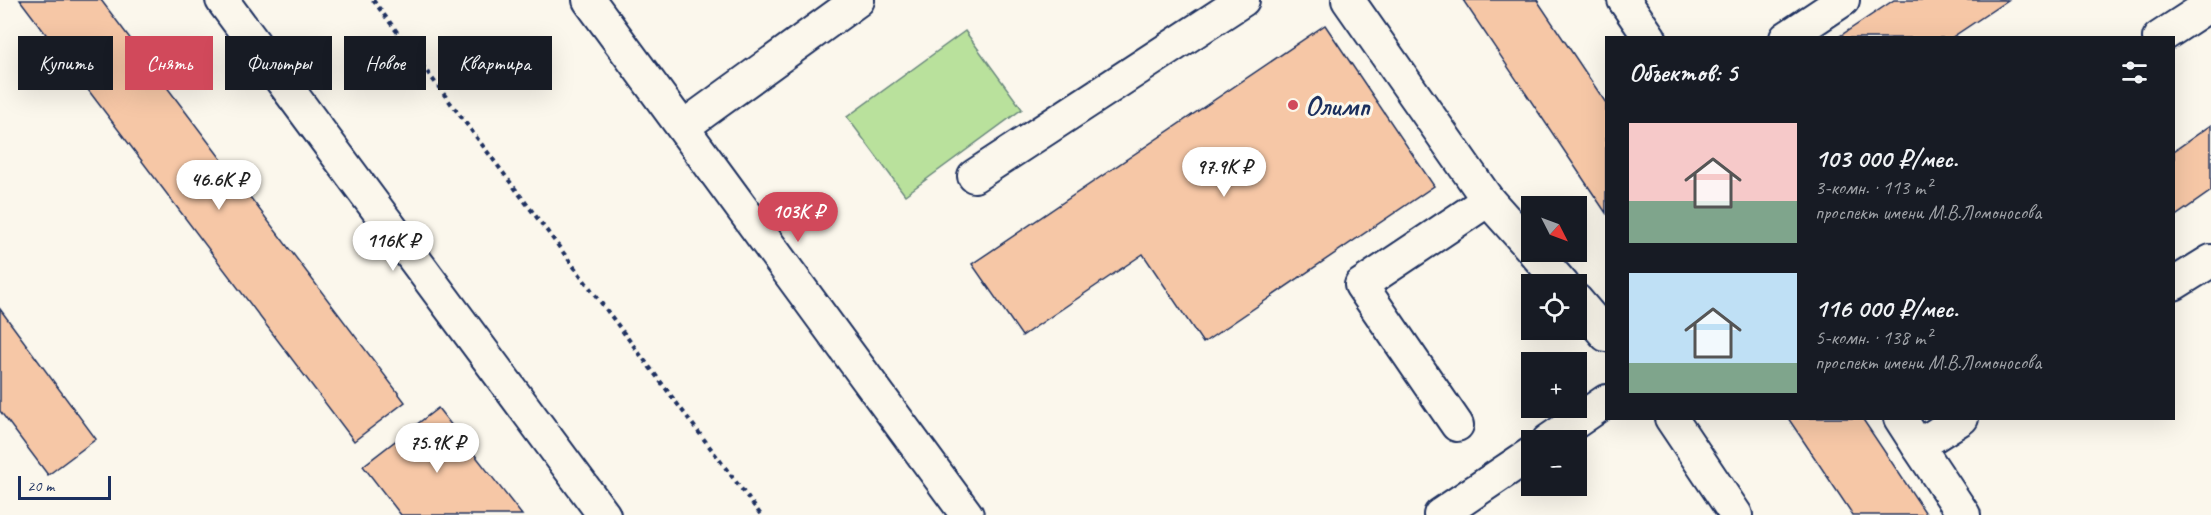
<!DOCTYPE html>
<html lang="ru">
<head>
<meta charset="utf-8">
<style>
	:root { --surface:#171b24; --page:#242831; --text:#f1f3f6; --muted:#9ea1a6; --accent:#d1495b }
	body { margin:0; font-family:Caveat,sans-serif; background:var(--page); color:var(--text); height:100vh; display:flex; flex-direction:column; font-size:22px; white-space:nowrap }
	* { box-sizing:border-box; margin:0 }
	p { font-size:20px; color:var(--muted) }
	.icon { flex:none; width:33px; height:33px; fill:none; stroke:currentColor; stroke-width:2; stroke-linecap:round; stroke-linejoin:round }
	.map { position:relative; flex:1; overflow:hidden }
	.drawer { position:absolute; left:1605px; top:36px; width:570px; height:384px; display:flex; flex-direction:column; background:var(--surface); border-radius:0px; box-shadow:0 6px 24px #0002 }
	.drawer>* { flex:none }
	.guide { position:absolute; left:18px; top:36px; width:570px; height:54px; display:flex; gap:12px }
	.needle { width:39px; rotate:132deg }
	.fabs { position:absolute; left:1521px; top:196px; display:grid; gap:12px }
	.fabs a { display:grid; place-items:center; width:66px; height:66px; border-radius:0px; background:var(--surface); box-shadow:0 6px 24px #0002; font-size:30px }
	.scale { position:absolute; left:18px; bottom:15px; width:93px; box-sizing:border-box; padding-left:6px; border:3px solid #1b2f5e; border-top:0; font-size:16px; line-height:21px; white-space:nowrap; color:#1b2f5e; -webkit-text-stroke:4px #fbf7ec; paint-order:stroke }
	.price { position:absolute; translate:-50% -51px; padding:0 14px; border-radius:21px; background:#fff; color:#222; font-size:20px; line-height:39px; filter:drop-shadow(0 2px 3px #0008) }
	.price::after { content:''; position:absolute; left:50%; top:36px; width:18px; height:14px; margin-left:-9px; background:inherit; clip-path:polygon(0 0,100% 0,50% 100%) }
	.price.selected { background:var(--accent); color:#fff }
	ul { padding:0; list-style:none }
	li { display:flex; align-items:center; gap:18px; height:150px; padding:0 24px }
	li span { display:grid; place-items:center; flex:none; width:168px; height:120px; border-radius:0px; color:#555 }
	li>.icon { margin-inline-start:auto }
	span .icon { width:72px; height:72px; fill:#fffc; stroke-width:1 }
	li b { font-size:26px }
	h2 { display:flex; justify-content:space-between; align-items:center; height:72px; padding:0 24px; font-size:26px }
	.tag { padding:0 21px; border-radius:0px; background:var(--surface); box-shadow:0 6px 24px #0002; font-size:21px; line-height:54px }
	.tag.selected { background:var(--accent); color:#fff }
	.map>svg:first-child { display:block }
</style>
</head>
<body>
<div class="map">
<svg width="2211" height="515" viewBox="0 0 2211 515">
	<rect width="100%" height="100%" fill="#fbf7ec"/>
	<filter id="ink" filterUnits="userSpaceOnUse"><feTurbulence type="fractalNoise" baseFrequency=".0167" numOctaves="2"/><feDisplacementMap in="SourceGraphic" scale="12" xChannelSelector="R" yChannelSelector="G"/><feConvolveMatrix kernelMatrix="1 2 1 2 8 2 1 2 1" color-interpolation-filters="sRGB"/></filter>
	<g filter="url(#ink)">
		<polygon fill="#b9e19c" stroke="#6a887d" stroke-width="1.5" points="965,31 1022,109 905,195 847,117"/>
		<g fill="#f6c7a6" stroke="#1b2f5e" stroke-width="1.5">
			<polygon points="20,0 101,0 405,402 354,441"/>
			<polygon points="1463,0 1537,0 1606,103 1606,213"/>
			<polygon points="1894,0 2008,0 1951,38 1837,38"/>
			<polygon points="1325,25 1434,186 1203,343 1143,254 1022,336 972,264"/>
			<polygon points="2211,125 2211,191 2174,217 2174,151"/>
			<polygon points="0,309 96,439 48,475 0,411"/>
			<polygon points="438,408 522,515 401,515 363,466"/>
			<polygon points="1788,418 1862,418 1927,515 1853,515"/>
		</g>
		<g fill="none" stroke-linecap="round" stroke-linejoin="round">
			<defs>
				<g id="minor">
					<polyline points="222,0 604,515"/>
					<polyline points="589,0 967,515"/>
					<polyline points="1348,0 1488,200 1532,249"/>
					<polyline points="1624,0 1650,38"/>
					<polyline points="1786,38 1843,0"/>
					<polyline points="2159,38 2211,4"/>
					<polyline points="683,127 858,0"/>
					<polyline points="974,176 1243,0"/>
					<polyline points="1534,252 1563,285"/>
					<polyline points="2174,284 2211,261"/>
					<polyline points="1576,300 1606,335"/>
					<polyline points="1671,418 1736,515"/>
					<polyline points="1900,418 1918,446"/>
					<polyline points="1962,418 1918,446 1964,515"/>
					<polyline points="1457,425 1361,285 1488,200"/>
					<polyline points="1548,441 1606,401"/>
					<polyline points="1440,515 1532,453"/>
				</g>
			</defs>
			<use href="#minor" stroke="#1b2f5e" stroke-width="36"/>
			<polyline stroke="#1b2f5e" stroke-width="4" stroke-dasharray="4.5 4.5" stroke-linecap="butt" points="373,0 761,515"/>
			<use href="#minor" stroke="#fbf7ec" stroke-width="32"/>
		</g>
	</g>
	<circle fill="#d1495b" stroke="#fbf7ec" stroke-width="2" cx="1293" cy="105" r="6"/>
	<g text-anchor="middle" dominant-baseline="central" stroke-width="6" stroke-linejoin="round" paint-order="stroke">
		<g font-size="28" font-weight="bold" fill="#1b2f5e" stroke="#fbf7ec" text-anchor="start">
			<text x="1305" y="105">Олимп</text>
		</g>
	</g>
</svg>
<div class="fabs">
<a><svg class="needle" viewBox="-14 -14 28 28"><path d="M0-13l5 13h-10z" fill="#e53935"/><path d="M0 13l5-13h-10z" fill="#9ea1a6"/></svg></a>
<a><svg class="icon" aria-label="locate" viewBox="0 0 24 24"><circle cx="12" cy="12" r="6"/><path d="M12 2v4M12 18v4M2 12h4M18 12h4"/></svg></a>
<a>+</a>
<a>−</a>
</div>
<div class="scale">20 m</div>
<b class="price" style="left:1224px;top:198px">97.9K ₽</b>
<b class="price" style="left:219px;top:211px">46.6K ₽</b>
<b class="price selected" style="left:798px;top:243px">103K ₽</b>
<b class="price" style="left:393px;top:272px">116K ₽</b>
<b class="price" style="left:437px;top:474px">75.9K ₽</b>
<div class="guide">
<a class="tag">Купить</a>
<a class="tag selected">Снять</a>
<a class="tag">Фильтры</a>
<a class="tag">Новое</a>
<a class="tag">Квартира</a>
</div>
<section class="drawer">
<h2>Объектов: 5<svg class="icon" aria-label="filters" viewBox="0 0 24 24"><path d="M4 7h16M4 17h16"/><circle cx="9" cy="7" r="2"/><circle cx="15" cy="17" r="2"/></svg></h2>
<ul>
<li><span style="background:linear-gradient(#f6c9c9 65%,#7fa58c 0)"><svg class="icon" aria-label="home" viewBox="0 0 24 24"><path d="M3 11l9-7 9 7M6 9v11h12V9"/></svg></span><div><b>103 000 ₽/мес.</b><p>3-комн. · 113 m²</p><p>проспект имени М.В.Ломоносова</p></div></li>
<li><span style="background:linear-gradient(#bfe0f5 75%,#7fa58c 0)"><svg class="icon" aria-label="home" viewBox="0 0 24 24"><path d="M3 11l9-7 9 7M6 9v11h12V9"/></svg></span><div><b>116 000 ₽/мес.</b><p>5-комн. · 138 m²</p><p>проспект имени М.В.Ломоносова</p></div></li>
</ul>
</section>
</div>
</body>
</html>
